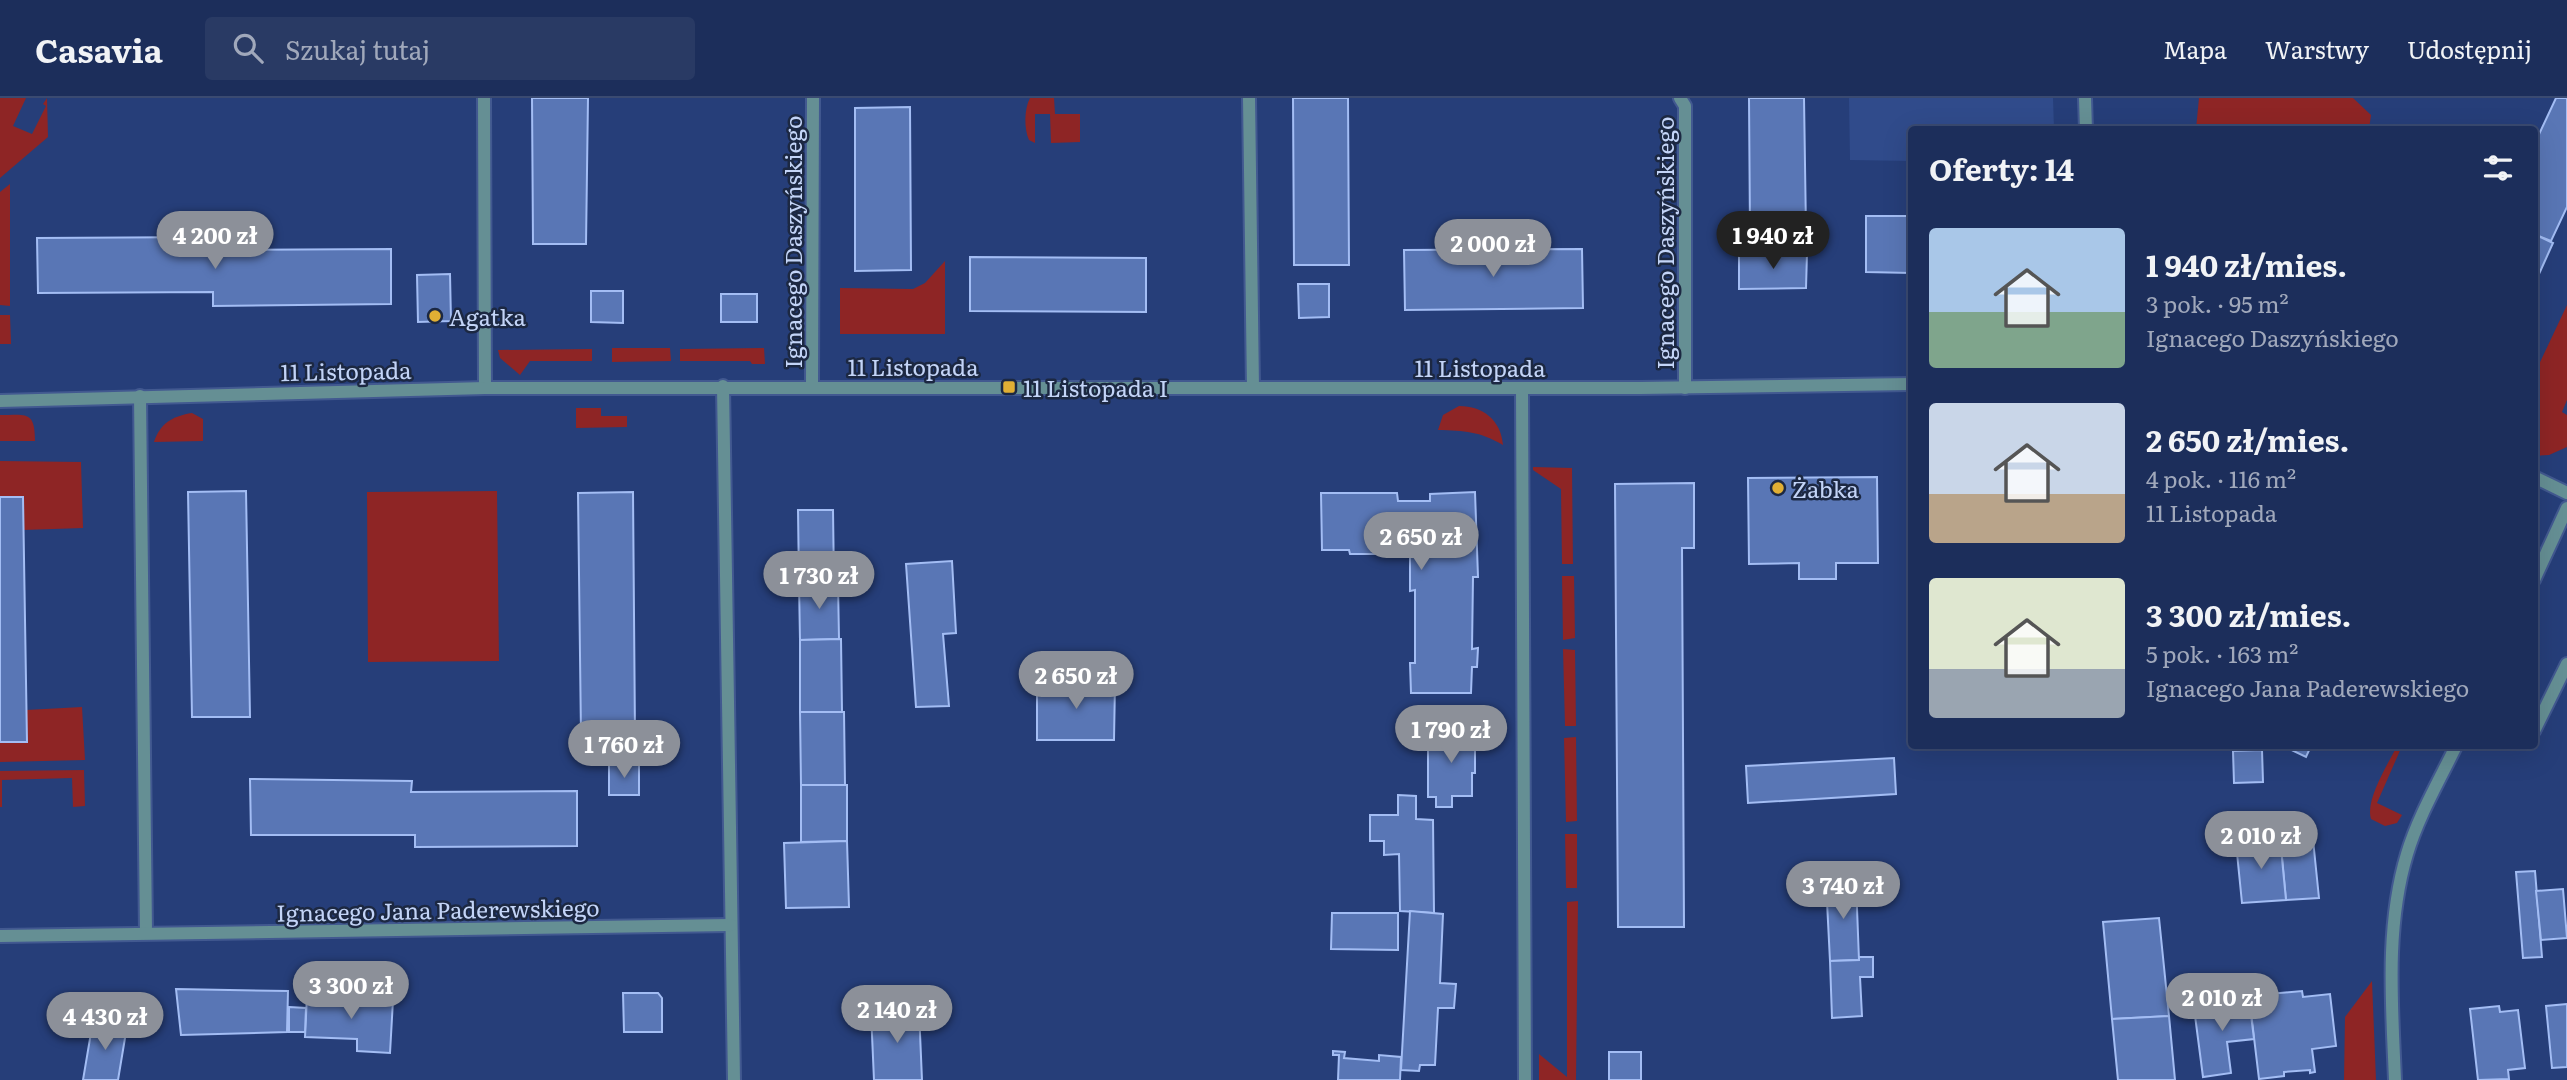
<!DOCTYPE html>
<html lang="pl">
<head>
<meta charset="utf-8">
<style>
	:root { --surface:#1c2e5b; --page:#293a64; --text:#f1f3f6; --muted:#a0a8bb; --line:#3a4a71; --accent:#8c9099 }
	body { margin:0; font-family:Literata,serif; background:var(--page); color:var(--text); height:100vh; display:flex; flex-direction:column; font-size:26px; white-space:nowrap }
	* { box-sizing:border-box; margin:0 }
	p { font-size:23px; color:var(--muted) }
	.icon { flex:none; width:38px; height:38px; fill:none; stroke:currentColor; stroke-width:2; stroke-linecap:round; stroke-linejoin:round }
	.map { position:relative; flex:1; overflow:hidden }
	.panel { position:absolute; left:1908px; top:28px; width:630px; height:623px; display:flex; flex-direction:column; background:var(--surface); border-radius:7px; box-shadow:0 7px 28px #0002,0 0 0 2px var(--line) }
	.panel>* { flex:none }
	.price { position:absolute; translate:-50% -60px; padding:0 16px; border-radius:24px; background:var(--accent); color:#fff; font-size:23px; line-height:46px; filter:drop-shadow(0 2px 4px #0008) }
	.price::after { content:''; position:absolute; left:50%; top:42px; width:21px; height:16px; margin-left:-10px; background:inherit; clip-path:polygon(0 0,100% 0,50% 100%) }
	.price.current { background:#222; color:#fff }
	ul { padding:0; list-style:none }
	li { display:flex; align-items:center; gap:21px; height:175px; padding:0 21px }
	li span { display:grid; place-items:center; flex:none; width:196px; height:140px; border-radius:7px; color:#555 }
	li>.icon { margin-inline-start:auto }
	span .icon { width:84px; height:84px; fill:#fffc; stroke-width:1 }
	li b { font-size:30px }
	h2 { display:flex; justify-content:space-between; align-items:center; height:84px; padding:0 21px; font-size:30px }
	header { display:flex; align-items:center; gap:42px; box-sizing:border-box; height:98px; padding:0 35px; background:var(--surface); border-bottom:2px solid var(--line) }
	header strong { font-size:33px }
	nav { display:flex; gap:38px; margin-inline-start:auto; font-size:24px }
	.search { width:490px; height:63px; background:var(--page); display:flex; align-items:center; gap:18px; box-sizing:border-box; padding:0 24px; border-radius:7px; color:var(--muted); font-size:26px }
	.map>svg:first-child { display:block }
</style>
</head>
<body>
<header>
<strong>Casavia</strong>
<div class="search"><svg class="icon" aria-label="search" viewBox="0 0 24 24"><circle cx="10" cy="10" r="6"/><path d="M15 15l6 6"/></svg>Szukaj tutaj</div>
<nav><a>Mapa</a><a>Warstwy</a><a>Udostępnij</a></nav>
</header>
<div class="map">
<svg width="2567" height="982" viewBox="0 0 2567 982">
	<rect width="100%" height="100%" fill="#263e79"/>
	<polygon fill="#304b8b" points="1849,0 2053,0 2054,31 1911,32 1911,63 1850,62"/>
	<g fill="#8e2525">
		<polygon points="0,0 26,0 13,28 32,36 46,8 43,6 47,0 48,39 0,80"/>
		<path d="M1030,0H1054L1055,16H1080V44L1051,45L1050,16H1035V45L1029,42C1024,31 1024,11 1030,0Z"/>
		<polygon points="2199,0 2353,0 2371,17 2369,31 2196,31"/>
		<polygon points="10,86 10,208 0,207 0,94"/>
		<polygon points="945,163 945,236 840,236 840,190 913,191 925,185"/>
		<polygon points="2567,207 2567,302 2562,314 2567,317 2567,349 2549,357 2534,358 2534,277"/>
		<polygon points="0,217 10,217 11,246 0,246"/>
		<polygon points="612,250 670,250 671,263 612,264"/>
		<polygon points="764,250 765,266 752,266 750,263 680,263 680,251"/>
		<polygon points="592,251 592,263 530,263 520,277 500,260 498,252"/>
		<path d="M1459,308C1483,308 1501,322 1503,347C1479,333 1465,333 1438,332L1443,317Z"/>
		<polygon points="576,310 601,310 601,318 627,318 627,329 576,330"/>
		<path d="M192,315L203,321V343L154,344C160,325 173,318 192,315Z"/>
		<path d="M0,317C26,317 35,312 35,343H0Z"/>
		<polygon points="0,363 81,364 83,430 23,432 0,399"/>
		<polygon points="1533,369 1572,370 1573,466 1562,466 1561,391 1533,372"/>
		<polygon points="497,393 499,563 368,564 367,394"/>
		<polygon points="1562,478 1574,478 1575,540 1563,542"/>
		<polygon points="1563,551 1575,552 1576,628 1565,628"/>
		<polygon points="82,609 85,662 0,664 0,644 27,643 26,612"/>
		<polygon points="1576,639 1577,723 1566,724 1564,640"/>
		<path d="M2397,648H2402L2377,705L2402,717L2397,725L2385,728L2371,721C2365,702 2388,666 2397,648Z"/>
		<polygon points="84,672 85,708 73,709 72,680 2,682 2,709 0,709 0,673"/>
		<polygon points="1565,736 1577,736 1577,790 1566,790"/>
		<polygon points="1578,803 1576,982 1539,982 1539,956 1567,979 1567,804"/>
		<polygon points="2372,883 2376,982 2344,982 2345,919"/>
	</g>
	<g fill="#5976b5" stroke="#a3bdf4" stroke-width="2">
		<polygon points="532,0 588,0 586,146 533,146"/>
		<polygon points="1293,0 1348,0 1349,167 1294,167"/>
		<polygon points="1749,0 1804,0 1806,132 1750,133"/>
		<polygon points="2556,0 2567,0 2567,109 2551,143 2534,136 2534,47"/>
		<polygon points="910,9 911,172 855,173 855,10"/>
		<polygon points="1866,118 1911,118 1911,175 1866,174"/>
		<polygon points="2534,136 2553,145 2534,187"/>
		<polygon points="212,139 212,152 391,151 391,206 213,208 213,194 38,195 37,140"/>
		<polygon points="1582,151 1583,210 1405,212 1404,152"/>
		<polygon points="1807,155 1806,190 1739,191 1739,156"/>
		<polygon points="970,159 1146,160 1146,214 970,213"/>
		<polygon points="450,176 451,223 418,224 417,177"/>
		<polygon points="1298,186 1329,186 1329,219 1299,220"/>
		<polygon points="591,193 623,193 623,225 591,224"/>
		<rect x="721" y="196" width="36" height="28"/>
		<polygon points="1877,379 1878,465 1836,465 1836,481 1799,481 1799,465 1749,466 1748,380"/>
		<polygon points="1694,385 1694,450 1682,450 1684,829 1618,829 1615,386"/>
		<polygon points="246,393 250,619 192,619 188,394"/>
		<polygon points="633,394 635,637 581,638 578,395"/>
		<polygon points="1475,394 1478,479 1473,479 1472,551 1478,550 1477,569 1472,569 1471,595 1411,595 1410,565 1415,565 1415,492 1410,493 1410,452 1380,452 1381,456 1350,456 1349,452 1322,452 1321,395 1397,395 1398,403 1430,403 1430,396"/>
		<polygon points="0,399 23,399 27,644 0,644"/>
		<polygon points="798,412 833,412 834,484 799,485"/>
		<polygon points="952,463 956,535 943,536 949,608 916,609 906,466"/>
		<polygon points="799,485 838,485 839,541 800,542"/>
		<polygon points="841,541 842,614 800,614 800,542"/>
		<polygon points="1037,585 1115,585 1114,642 1037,642"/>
		<polygon points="800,614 844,614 845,687 801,687"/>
		<polygon points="1475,633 1475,675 1472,675 1472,698 1452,698 1452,709 1436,709 1436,699 1428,699 1428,634"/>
		<polygon points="2283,648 2311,648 2306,659"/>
		<polygon points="2262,652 2263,684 2234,685 2233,653"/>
		<polygon points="1894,660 1896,696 1748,705 1746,668"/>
		<polygon points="639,666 639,697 609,697 609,667"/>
		<polygon points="250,681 412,683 411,694 577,693 577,748 415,749 415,737 251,737"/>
		<polygon points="801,687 847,687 847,743 801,744"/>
		<polygon points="1398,697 1416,698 1416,721 1433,722 1434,815 1400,813 1399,756 1384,757 1384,743 1370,743 1370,717 1398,717"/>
		<polygon points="2311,722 2319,800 2286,802 2279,727"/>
		<polygon points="2280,740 2286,802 2242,805 2236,745"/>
		<polygon points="847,743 849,809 786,810 784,745"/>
		<polygon points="2535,773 2542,859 2523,860 2516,774"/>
		<polygon points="1826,784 1856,784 1859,862 1830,863"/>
		<polygon points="2563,791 2567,840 2541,842 2536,793"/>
		<polygon points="1410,813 1443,816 1440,885 1456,886 1454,910 1438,910 1435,967 1420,967 1419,973 1401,972"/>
		<polygon points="1332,815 1398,815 1398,852 1331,851"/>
		<polygon points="2159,820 2169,918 2112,921 2103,824"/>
		<polygon points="1859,859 1873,859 1873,879 1860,879 1862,918 1832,920 1830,863 1859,862"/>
		<polygon points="176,891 288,893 287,934 181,937"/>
		<polygon points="2302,893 2303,899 2330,896 2336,948 2312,951 2315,974 2310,975 2310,972 2284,974 2284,978 2259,981 2249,898"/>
		<polygon points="623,895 658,895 662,900 662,934 624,934"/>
		<polygon points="307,898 393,902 390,955 357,953 357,941 305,939"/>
		<polygon points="2249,901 2254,941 2227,944 2231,975 2203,979 2194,910"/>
		<polygon points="2567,906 2567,969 2552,970 2546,908"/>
		<polygon points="2499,908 2500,914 2518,912 2525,970 2508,972 2509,981 2478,982 2470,911"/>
		<polygon points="289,909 306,910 305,934 289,934"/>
		<polygon points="919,912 922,982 874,982 871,914"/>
		<polygon points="2169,918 2175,982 2118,982 2112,921"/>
		<polygon points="93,923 127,928 118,982 83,982"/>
		<polygon points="1333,953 1345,954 1344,960 1379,963 1379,957 1401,959 1400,982 1338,982 1339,957 1333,957"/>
		<rect x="1609" y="954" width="32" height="28"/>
	</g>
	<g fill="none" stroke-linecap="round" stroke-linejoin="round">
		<defs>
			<g id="minor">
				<polyline points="484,0 485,290"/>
				<polyline points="1249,0 1253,290"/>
				<polyline points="1680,0 1685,8 1685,290"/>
				<polyline points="2085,0 2086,32"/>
				<polyline points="723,288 734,982"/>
				<polyline points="812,288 813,0"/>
				<polyline points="1522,290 1525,982"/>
				<polyline points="140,298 146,835"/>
				<polyline points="0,303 485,290 1640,290 1911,286"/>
				<polyline points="2534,379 2567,395"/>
				<polyline points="2534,482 2567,410"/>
				<polyline points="2534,633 2567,566"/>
				<polyline points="0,838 731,827"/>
				<path d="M2395,982C2392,907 2385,829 2407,756C2418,719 2439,683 2456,648"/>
			</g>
		</defs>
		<use href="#minor" stroke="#425990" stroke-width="16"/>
		<use href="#minor" stroke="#658f94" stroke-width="12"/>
	</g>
	<g fill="#e1af34" stroke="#1c2842" stroke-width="2.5">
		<circle cx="435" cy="218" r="7"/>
		<rect x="1002" y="282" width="14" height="14" rx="3.5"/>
		<circle cx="1778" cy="390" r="7"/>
	</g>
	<g text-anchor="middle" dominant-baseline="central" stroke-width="5" stroke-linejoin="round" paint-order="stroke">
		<g font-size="23" fill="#c3d4f7" stroke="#1c2842">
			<text transform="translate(792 144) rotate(-90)">Ignacego Daszyńskiego</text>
			<text transform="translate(1664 145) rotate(-90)">Ignacego Daszyńskiego</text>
			<text x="913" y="268">11 Listopada</text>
			<text x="1480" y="269">11 Listopada</text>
			<text transform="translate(346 272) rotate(-1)">11 Listopada</text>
			<text transform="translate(438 811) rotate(-1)">Ignacego Jana Paderewskiego</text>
		</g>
		<g font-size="23" fill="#c3d4f7" stroke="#1c2842" text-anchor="start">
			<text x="449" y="218">Agatka</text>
			<text x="1023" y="289">11 Listopada I</text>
			<text x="1792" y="390">Żabka</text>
		</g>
	</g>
</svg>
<b class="price" style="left:215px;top:173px">4 200 zł</b>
<b class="price current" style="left:1773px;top:173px">1 940 zł</b>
<b class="price" style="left:1493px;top:181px">2 000 zł</b>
<b class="price" style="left:1421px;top:474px">2 650 zł</b>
<b class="price" style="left:819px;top:513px">1 730 zł</b>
<b class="price" style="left:1076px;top:613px">2 650 zł</b>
<b class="price" style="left:1451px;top:667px">1 790 zł</b>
<b class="price" style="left:624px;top:682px">1 760 zł</b>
<b class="price" style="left:2261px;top:773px">2 010 zł</b>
<b class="price" style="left:1843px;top:823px">3 740 zł</b>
<b class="price" style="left:351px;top:923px">3 300 zł</b>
<b class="price" style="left:2222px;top:935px">2 010 zł</b>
<b class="price" style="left:897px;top:947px">2 140 zł</b>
<b class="price" style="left:105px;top:954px">4 430 zł</b>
<section class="panel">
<h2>Oferty: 14<svg class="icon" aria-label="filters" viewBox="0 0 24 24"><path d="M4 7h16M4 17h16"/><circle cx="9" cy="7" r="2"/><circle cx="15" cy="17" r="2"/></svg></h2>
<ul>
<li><span style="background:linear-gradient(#a9c7e8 60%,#7fa58c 0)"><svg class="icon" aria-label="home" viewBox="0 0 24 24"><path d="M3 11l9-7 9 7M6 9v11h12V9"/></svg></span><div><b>1 940 zł/mies.</b><p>3 pok. · 95 m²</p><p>Ignacego Daszyńskiego</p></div></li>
<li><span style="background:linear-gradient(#c9d6e8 65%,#b9a48a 0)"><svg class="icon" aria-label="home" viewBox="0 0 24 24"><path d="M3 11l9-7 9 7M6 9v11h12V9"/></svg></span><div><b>2 650 zł/mies.</b><p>4 pok. · 116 m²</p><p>11 Listopada</p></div></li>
<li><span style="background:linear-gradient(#dfe7d0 65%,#9aa5b1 0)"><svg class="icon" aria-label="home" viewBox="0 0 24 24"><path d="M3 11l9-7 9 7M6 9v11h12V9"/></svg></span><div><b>3 300 zł/mies.</b><p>5 pok. · 163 m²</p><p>Ignacego Jana Paderewskiego</p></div></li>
</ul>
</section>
</div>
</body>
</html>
